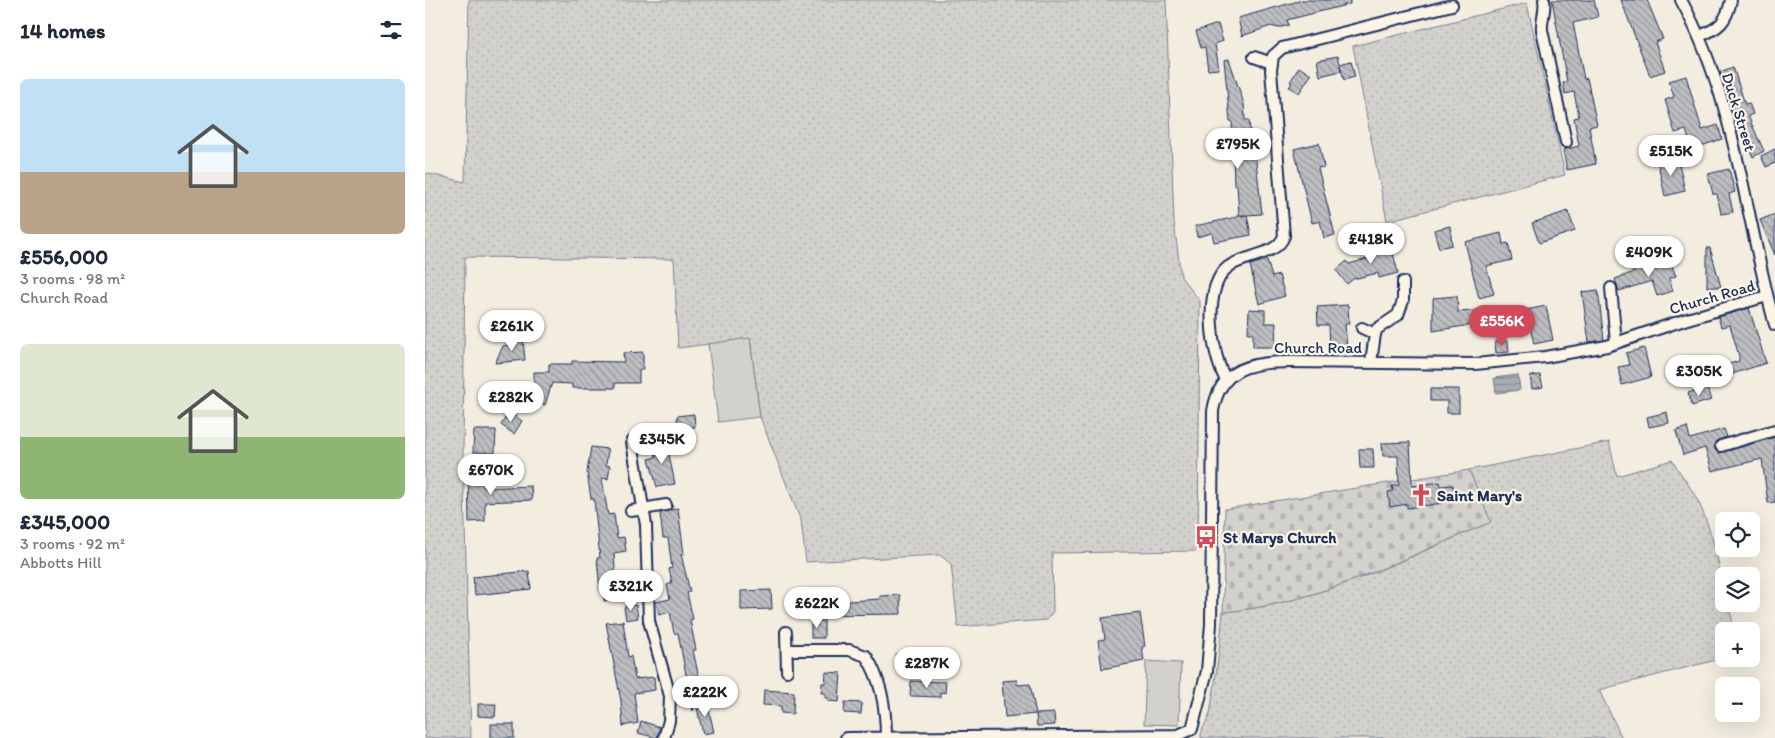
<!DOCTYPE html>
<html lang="en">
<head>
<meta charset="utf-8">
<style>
	:root { --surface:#fff; --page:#f6f6f7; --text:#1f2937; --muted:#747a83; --accent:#d1495b }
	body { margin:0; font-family:Itim,sans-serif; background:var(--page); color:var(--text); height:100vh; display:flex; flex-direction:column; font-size:19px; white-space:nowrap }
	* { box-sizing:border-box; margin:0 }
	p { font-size:16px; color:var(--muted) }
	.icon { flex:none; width:28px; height:28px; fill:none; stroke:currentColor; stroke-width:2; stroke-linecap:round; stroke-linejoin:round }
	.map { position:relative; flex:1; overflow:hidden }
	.panel { display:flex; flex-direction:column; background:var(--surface); width:425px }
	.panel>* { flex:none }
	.fabs { position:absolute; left:1290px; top:512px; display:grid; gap:10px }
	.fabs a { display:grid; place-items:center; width:45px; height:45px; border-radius:8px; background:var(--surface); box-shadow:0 5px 20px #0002; font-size:25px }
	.price { position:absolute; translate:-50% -42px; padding:0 11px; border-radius:18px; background:#fff; color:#222; font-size:16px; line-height:32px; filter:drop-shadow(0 1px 2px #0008) }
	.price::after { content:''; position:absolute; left:50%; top:30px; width:15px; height:11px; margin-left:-8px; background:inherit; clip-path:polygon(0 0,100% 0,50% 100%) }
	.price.current { background:var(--accent); color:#fff }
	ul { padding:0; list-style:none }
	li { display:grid; align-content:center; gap:10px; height:265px; padding:0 20px }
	li span { display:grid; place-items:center; height:155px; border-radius:8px; color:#555 }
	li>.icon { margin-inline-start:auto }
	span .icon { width:90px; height:90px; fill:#fffc; stroke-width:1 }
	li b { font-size:21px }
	h2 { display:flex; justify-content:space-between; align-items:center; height:60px; padding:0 20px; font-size:21px }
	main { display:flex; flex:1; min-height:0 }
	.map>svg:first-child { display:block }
</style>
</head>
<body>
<main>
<section class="panel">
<h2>14 homes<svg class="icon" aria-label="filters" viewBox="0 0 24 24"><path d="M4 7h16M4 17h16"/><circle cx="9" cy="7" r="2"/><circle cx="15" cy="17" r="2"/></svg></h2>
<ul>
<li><span style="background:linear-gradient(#bfe0f5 60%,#b9a48a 0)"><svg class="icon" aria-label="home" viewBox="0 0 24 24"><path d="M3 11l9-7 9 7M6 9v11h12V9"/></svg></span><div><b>£556,000</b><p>3 rooms · 98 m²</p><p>Church Road</p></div></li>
<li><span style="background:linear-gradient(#dfe7d0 60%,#8fb573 0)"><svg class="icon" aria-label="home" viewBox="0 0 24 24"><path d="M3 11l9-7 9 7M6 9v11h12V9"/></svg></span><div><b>£345,000</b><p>3 rooms · 92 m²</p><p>Abbotts Hill</p></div></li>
</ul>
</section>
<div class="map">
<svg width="1350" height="738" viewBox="0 0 1350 738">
	<defs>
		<pattern id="grass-dots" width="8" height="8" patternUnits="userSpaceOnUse" patternTransform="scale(1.25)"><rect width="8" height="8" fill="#d3d1cc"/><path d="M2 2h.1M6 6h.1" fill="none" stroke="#b5b4b2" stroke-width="1.8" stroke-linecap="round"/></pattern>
		<pattern id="cemetery-stones" width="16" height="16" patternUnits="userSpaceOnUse" patternTransform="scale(1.25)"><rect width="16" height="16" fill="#d3d1cc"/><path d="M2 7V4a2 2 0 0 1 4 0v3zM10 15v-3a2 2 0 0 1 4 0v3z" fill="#b5b4b2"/></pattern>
		<pattern id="water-rules" width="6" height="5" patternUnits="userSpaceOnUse" patternTransform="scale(1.25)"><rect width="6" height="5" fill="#a9acb3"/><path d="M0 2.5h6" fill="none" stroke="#898c95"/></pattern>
		<pattern id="building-back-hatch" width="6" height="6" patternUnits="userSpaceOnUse" patternTransform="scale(1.25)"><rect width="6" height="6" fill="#bebec0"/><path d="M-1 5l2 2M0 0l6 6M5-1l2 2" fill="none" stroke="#9a9b9f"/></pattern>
	</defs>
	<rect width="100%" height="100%" fill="#f3ede0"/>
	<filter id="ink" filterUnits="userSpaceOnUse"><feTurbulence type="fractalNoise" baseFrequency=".02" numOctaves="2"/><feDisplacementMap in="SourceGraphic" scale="10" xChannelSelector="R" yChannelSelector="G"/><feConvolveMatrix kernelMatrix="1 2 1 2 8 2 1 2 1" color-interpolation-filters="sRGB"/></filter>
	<g filter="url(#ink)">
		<g fill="url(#grass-dots)" stroke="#778095">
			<polygon points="44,0 741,0 749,222 756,277 775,301 773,551 627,553 628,612 621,620 533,627 526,564 515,555 381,562 376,521 335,417 325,339 253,348 249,259 40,257 38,454 46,738 0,738 0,173 40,182"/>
			<polygon points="1102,3 1140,175 962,221 928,46"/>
			<path d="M1184,442L1192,476L1247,460C1255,473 1265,486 1272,499C1285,524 1299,576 1299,604H1303L1310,631H1299V658L1174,690L1197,738H776C775,729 783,722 785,713C791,680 795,646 798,612C893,604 979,559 1065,522L1044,470Z"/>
		</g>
		<path fill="url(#cemetery-stones)" stroke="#778095" d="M1044,470L1066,522C978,558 894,604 798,612L800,509Z"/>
		<g fill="#d3d1cc" stroke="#778095">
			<polygon points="325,338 335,417 293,422 283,344"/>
			<polygon points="721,661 756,663 754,725 719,724"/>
		</g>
		<polygon fill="url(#water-rules)" stroke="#707a91" points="1093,375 1095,390 1071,393 1069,378"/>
		<g fill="url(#building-back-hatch)" stroke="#1b2f5e">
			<polygon points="877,0 925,0 925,4 862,20 864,25 853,28 846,26 817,36 813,18"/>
			<polygon points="1127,0 1169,0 1173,17 1148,23 1159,79 1162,78 1172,125 1164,127 1171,164 1142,170 1138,150 1154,146 1149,118 1154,117 1149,92 1140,94 1138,83 1142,82"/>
			<polygon points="1196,0 1222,0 1238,39 1230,42 1240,71 1225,76"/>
			<polygon points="793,24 798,41 790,44 794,69 783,70 780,47 776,48 771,31"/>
			<polygon points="913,56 915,64 926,61 930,77 919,80 915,65 916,71 895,76 892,60"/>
			<polygon points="804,59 819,104 820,120 824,120 826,144 829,144 837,214 822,215 826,235 789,242 787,233 772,237 770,226 821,215 814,215 812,185 809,185 807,121 805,121 799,60"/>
			<polygon points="874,67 886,75 874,93 864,87 867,83 865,82"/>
			<polygon points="1308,67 1320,104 1324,103 1328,114 1323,116 1339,151 1328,157 1307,111 1295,72"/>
			<polygon points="1261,76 1277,130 1293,125 1297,139 1267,149 1261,130 1250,133 1240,100 1249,97 1244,81"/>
			<polygon points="894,143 899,167 893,168 910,235 899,238 895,221 887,223 869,149"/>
			<polygon points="1350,149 1350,163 1341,167 1336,156"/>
			<polygon points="1253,159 1260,191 1240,196 1233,164"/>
			<polygon points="1304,169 1310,192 1304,194 1308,212 1296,214 1292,194 1288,194 1283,174"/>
			<polygon points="1143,211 1150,231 1114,243 1107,223"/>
			<polygon points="1350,214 1350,255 1335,220"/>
			<polygon points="1025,226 1027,245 1014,248 1009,230"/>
			<polygon points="1076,233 1078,244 1083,243 1087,260 1061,266 1069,294 1054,298 1040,242"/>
			<polygon points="965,241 973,273 954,278 953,273 928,279 922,284 911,270 922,261 924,264 949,257 947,246"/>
			<polygon points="1282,248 1285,248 1296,287 1282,287"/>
			<polygon points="842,260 847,277 854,275 860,296 834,304 825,265"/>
			<polygon points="1226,263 1228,268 1240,264 1241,268 1247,266 1251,276 1244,278 1248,291 1232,296 1227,281 1194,291 1190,279 1209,272 1208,269"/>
			<polygon points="1173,290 1179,340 1164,342 1157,292"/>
			<polygon points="1032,296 1033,312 1062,310 1064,322 1008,331 1008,298"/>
			<polygon points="923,305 924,324 920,324 922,348 905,348 904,325 893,325 892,307"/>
			<polygon points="1121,306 1128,340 1109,344 1101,310"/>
			<polygon points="1324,308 1341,363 1304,375 1301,365 1314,361 1314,356 1305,325 1296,327 1293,317"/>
			<polygon points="824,309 840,310 840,323 851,323 850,347 828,347 828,333 823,333"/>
			<polygon points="98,340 100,360 70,363 78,346 84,345 83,342"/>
			<polygon points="1083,341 1084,352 1071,353 1070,342"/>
			<polygon points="1219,348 1226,377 1197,385 1193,367 1204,365 1201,353"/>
			<polygon points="218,352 218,370 214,370 214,383 190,383 190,388 147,388 147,384 127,383 120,405 104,400 109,386 109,372 124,372 124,364 147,364 147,361 199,362 198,353"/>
			<polygon points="1115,375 1118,387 1107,389 1105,376"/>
			<polygon points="1282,388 1286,400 1267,406 1263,393"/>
			<polygon points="1005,389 1034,389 1034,413 1022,413 1022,401 1005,401"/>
			<polygon points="84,412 97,421 89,434 76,425"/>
			<polygon points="1242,412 1244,423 1224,427 1222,417"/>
			<polygon points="269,414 270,427 253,428 252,416"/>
			<polygon points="1262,427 1265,439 1299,429 1302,437 1291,441 1289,445 1291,451 1295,453 1350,437 1350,502 1343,503 1337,459 1287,471 1280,448 1258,455 1251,431"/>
			<polygon points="49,430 71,430 70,453 48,452"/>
			<polygon points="241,440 250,484 232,487 224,459 231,457 228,442"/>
			<polygon points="985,442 987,486 1015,482 1016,486 1028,485 1029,498 1017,499 1018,503 982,508 982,504 965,507 963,492 968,491 967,486 974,485 973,456 958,456 957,443"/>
			<polygon points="166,447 183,449 181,465 185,466 183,479 177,478 183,515 189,514 192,538 199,537 201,551 189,553 192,600 179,601 178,590 175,590 172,558 175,558 169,499 166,499 162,472"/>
			<polygon points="934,449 948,449 949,468 935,468"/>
			<polygon points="43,474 59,474 59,488 106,486 107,500 60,502 60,521 44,522"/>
			<polygon points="253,508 259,554 256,554 265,592 262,593 268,619 265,620 271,650 268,650 275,683 268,711 253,633 249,633 245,612 234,615 231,602 245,599 242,585 247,583 244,569 247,568 243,538 238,538 235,513"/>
			<polygon points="104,571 106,589 50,595 48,577"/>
			<polygon points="346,590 347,609 316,610 316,591"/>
			<polygon points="475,595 476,614 396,615 396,599 423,601 455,599 455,596"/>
			<polygon points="211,605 213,618 201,620 199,607"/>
			<polygon points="715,613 720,646 717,647 719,661 677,669 673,640 680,639 677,618"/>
			<rect x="386" y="620" width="13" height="18"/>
			<polygon points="198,621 203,657 206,656 210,679 229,677 230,690 209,693 213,723 198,726 196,701 181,623"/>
			<polygon points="491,653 492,665 472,666 471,654"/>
			<polygon points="401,672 416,673 414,702 403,701 403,698 400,698 400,693 396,693 397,683 400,683"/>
			<polygon points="592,680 592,685 605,684 611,714 580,717 577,681"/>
			<polygon points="486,681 521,682 520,693 515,692 515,697 485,696"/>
			<polygon points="339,690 369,692 368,714 356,713 356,706 338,705"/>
			<polygon points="282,702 289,732 278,734 271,704"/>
			<polygon points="420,702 437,703 436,714 419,713"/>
			<polygon points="53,704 71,704 70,717 53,716"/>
			<polygon points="629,713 630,725 612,726 611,714"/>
			<polygon points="216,721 235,727 232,738 213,733"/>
			<rect x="66" y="724" width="23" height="14"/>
		</g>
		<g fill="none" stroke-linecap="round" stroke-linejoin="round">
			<defs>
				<g id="street">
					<path d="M1119,0C1121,11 1116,19 1117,30L1141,142"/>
					<path d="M1256,0C1311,100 1320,217 1350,325"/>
					<path d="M1274,36C1294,29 1302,21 1306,0"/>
					<polyline points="829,57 847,63"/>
					<polyline points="1186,288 1191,343"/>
					<polyline points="937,328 950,334"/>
					<polyline points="946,362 950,334 952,329 973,315 978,301 978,282"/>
					<path d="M801,380C786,355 777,288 803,267C819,255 852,256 859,236L846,70L848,56L857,48L1027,5"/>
					<polyline points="207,442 221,525 224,621 245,696 244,721 239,738"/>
					<polyline points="1296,446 1350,430"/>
					<polyline points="206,511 241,505"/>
					<polyline points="361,632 362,671"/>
					<path d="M362,650H424L441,656C456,679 461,710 461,737"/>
					<path d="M421,738L753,735L767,729L782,671L786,624L788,411C795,367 827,362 865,362L1050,364L1120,357L1182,346L1259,320L1342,296"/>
				</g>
			</defs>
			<use href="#street" stroke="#1b2f5e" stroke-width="14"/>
			<use href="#street" stroke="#fcf5e5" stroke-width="10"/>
		</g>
	</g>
	<defs>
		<symbol id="church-bare" viewBox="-9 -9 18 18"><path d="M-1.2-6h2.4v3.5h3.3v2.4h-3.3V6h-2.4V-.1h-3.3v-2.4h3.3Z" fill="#d1495b" stroke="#fcf5e5" stroke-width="2.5" paint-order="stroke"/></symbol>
		<symbol id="bus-bare" viewBox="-9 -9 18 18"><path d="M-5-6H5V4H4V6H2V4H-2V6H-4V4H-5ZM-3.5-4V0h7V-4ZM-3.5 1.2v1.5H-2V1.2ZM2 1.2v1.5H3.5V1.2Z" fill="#d1495b" stroke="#fcf5e5" stroke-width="2.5" paint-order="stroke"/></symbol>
	</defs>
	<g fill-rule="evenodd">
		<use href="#church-bare" x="980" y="479" width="32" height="32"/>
		<use href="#bus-bare" x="765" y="521" width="32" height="32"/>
	</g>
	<g text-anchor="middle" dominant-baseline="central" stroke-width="4.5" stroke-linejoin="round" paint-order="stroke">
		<g font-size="16" fill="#1b2f5e" stroke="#fcf5e5">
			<text transform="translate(1314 112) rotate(73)">Duck Street</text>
			<text transform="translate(1287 297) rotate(-16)">Church Road</text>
			<text x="893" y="347">Church Road</text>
		</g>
		<g font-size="16" font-weight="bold" fill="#1b2f5e" stroke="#fcf5e5" text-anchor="start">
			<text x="1012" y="495">Saint Mary's</text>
			<text x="798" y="537">St Marys Church</text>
		</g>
	</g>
</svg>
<div class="fabs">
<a><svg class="icon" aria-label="locate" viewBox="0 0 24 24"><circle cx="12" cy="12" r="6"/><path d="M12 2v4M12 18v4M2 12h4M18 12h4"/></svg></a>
<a><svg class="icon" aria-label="layers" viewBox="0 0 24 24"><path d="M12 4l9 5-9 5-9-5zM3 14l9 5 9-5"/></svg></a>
<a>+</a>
<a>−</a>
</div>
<b class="price" style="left:813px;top:170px">£795K</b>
<b class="price" style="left:1246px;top:177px">£515K</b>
<b class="price" style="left:946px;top:265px">£418K</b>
<b class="price" style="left:1224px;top:278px">£409K</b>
<b class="price current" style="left:1077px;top:347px">£556K</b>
<b class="price" style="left:87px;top:352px">£261K</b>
<b class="price" style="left:1274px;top:397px">£305K</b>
<b class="price" style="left:86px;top:423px">£282K</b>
<b class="price" style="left:237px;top:465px">£345K</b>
<b class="price" style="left:66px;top:496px">£670K</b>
<b class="price" style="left:206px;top:612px">£321K</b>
<b class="price" style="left:392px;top:629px">£622K</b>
<b class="price" style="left:502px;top:689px">£287K</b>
<b class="price" style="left:280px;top:718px">£222K</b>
</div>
</main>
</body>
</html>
